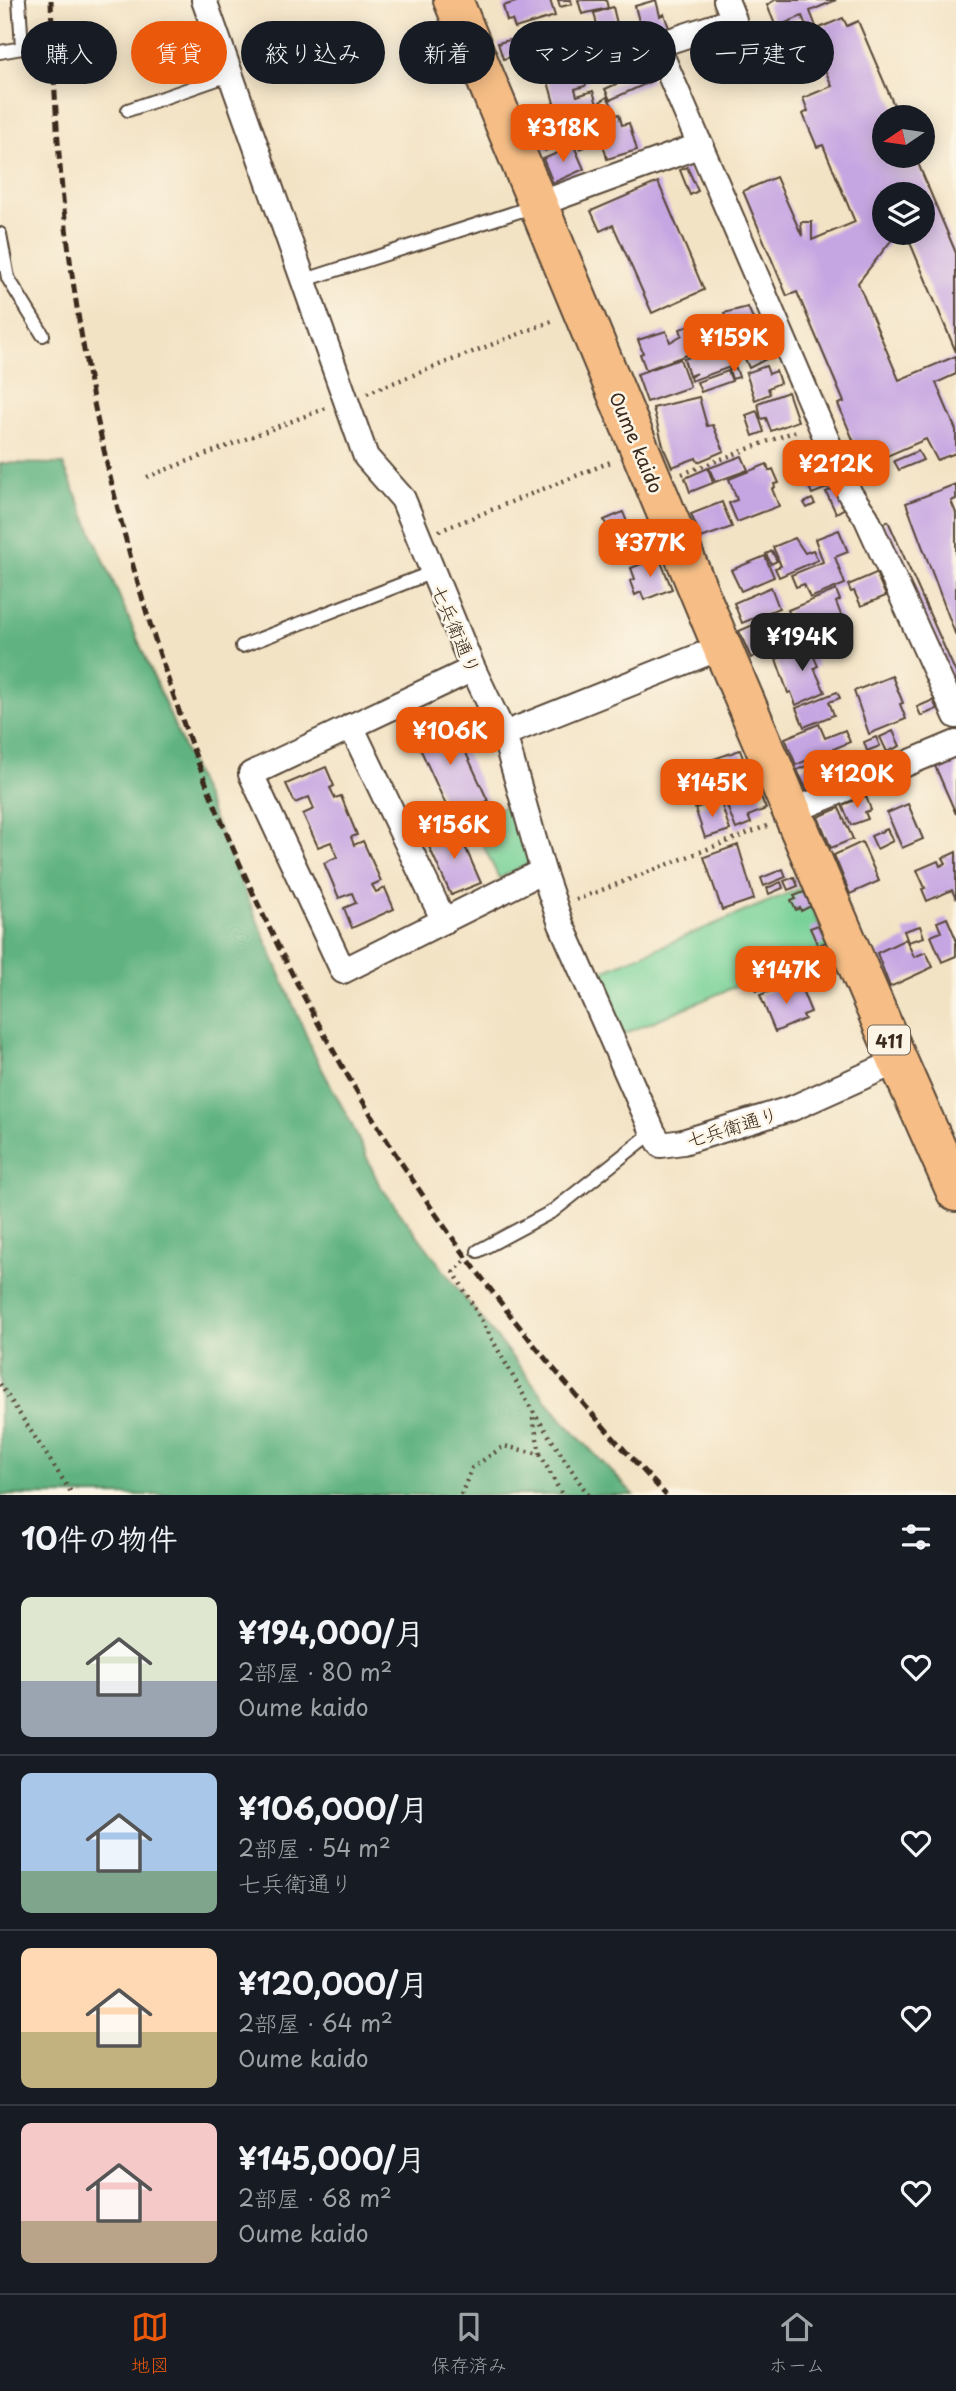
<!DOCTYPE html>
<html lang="ja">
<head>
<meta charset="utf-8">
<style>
	:root { --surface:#171b24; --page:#242831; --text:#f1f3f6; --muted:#9ea1a6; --line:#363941; --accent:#ea580c }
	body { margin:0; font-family:"Playpen Sans","Klee One",sans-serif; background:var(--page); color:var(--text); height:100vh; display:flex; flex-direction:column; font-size:26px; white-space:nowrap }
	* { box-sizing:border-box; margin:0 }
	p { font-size:23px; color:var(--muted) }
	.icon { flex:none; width:38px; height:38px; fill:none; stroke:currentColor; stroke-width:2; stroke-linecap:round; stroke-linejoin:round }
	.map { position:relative; height:1495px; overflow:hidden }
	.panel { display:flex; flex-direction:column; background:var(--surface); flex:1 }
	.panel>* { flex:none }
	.hud { position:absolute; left:21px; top:21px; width:915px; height:63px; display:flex; gap:14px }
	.needle { width:46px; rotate:257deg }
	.buttons { position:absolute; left:872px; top:105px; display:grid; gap:14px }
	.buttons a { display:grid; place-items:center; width:63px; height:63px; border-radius:50%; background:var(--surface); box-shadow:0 4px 18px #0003; font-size:35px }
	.price { position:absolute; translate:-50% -60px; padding:0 16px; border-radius:14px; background:var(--accent); color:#fff; font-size:23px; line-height:46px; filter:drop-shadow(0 2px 4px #0008) }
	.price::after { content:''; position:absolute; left:50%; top:42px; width:21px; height:16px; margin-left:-10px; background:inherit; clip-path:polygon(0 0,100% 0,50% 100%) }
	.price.on { background:#222; color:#fff }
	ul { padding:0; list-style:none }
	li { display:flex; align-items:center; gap:21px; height:175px; padding:0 21px }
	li+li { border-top:2px solid var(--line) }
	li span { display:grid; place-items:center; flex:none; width:196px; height:140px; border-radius:10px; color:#555 }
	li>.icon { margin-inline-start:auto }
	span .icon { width:84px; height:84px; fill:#fffc; stroke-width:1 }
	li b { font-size:30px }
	h2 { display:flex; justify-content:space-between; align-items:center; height:84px; padding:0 21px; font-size:30px }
	.chip { padding:0 24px; border-radius:32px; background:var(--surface); box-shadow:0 4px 18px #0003; font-size:24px; line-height:63px }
	.chip.on { background:var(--accent); color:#fff }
	.tab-bar { display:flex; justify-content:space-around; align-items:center; height:98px; border-top:2px solid var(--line); background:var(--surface); font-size:19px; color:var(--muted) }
	.tab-bar a { display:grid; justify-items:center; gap:4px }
	.tab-bar .on { color:var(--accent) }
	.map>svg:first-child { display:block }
</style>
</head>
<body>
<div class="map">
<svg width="956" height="1495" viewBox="0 0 956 1495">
	<rect width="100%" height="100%" fill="#fcf5e5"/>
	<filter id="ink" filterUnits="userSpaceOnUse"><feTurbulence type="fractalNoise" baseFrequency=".0143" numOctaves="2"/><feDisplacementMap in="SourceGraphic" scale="14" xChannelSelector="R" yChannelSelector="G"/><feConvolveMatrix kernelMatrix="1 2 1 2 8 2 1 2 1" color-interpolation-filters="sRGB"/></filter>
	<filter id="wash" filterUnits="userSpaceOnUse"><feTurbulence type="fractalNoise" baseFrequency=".00686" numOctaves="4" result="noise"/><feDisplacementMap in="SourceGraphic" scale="28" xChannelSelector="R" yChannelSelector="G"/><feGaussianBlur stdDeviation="1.57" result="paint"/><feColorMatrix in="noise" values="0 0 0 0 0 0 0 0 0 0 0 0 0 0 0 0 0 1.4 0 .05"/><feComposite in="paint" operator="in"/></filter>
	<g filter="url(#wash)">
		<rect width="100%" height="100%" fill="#f3e3c5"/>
		<g fill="#77d197" stroke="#597e5a" stroke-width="2">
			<polygon points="513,802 529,864 499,878 472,822"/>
			<polygon points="803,887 828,947 617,1037 591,976"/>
		</g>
		<polygon fill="#61b380" stroke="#4e6e4f" stroke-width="2" points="0,463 63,464 315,1056 351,1123 379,1184 457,1288 563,1421 634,1495 0,1495"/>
		<g id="blocks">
			<g fill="#c6a6e2">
				<polygon points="522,0 550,0 555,16 515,28 512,20 507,21 503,6"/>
				<polygon points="558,0 571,0 572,4 560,7"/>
				<polygon points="578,0 606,0 608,8 582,14"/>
				<polygon points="656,0 660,16 664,14 669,28 643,37 635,6"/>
				<polygon points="775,0 836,0 810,11 817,29 843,18 847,26 858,21 899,117 884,117 884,156 915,156 956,253 956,352 906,233 922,233 922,194 884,194 884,233 897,233 858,283 899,380 956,356 956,374 936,383 956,430 956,453 937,460 926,439 864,466 838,404 844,402 797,292 787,296 743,191 776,177 802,236 801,222 812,222 812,240 855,222 823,145 817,147 803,114 808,111 803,98 832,86 802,16 776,27 767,5"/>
				<polygon points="613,7 618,28 599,33 594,13"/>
				<polygon points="573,28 573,32 581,30 588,58 547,69 545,62 528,66 520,39 559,29 560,32"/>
				<polygon points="514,39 519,55 503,59 498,43"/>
				<polygon points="638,49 644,61 603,80 597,67"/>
				<polygon points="587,59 592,74 585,86 575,89 577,96 593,91 599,111 556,124 550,105 554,103 547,78 553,76 552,70"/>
				<polygon points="647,70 652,81 610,100 605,89"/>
				<polygon points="607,97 612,105 604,109 600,102"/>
				<polygon points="608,111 609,117 619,114 622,125 629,123 637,150 607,159 595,114"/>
				<polygon points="583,121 592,144 580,149 571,126"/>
				<polygon points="565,125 572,140 545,151 539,135"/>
				<polygon points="574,146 584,169 553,183 543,159"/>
				<polygon points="687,167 698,191 690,195 680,170"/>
				<polygon points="658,182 704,290 652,313 613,225 600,231 591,211"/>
				<polygon points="748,307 754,321 758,320 763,332 741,341 738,332 732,335 724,313"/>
				<polygon points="704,320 714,345 646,370 640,354 643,353 638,340 666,331 670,342 682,335 680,329"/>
				<polygon points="728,329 732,338 721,343 717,335"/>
				<polygon points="764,333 774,355 749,368 739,344"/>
				<polygon points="724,345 725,349 731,347 735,361 731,363 733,366 691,381 690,377 697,373 689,376 684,359"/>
				<polygon points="680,359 690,387 647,402 637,374"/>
				<polygon points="766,366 769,374 776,371 780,383 768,388 770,394 755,400 746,373"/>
				<polygon points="736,368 739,377 732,379 729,370"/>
				<polygon points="728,371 732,381 701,392 697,382"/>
				<polygon points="788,392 798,421 771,431 766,418 761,419 758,403"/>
				<polygon points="699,397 707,426 713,425 724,451 698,462 696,458 672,467 664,449 653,408"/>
				<polygon points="757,411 764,432 753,436 746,415"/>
				<polygon points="918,451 923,460 899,470 894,461"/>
				<polygon points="742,456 748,470 715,482 709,468"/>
				<polygon points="767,464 769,471 773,469 779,483 774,484 775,487 772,489 779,506 737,522 729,503 737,500 729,479"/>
				<polygon points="827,465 835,485 812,494 804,474"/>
				<polygon points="708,468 713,483 690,492 685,478"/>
				<polygon points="956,484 956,499 951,501 956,513 956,636 906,503"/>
				<polygon points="837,487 845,508 836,513 826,492"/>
				<polygon points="812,499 815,504 807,508 804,503"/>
				<polygon points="722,502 732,527 701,538 691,514"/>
				<polygon points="623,512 631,532 613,540 604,520"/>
				<polygon points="888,521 956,673 956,691 882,524"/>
				<polygon points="839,530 848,552 835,557 845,584 810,598 804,584 796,587 791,575 823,562 815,539"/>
				<polygon points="795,538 805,553 813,550 818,560 779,577 775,568 781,566 773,547"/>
				<polygon points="647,543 652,556 639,562 634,549"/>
				<polygon points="772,551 777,561 771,564 766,554"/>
				<polygon points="765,556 774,577 741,591 731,570"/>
				<polygon points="659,557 672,589 644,600 641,592 635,595 630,581 635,579 631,568"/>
				<polygon points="876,573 886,596 861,606 854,591 851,592 848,585"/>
				<polygon points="771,587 779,608 742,623 734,603"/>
				<polygon points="836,590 840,600 836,602 843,620 799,638 788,610"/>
				<polygon points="775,617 788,646 771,653 757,625"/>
				<polygon points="753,625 765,651 751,658 739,631"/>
				<polygon points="819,638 824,650 813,655 818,666 814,668 825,692 796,705 791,692 788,693 776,659 809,646 808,643"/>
				<polygon points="892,676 903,703 900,704 906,719 869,734 854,691"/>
				<polygon points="837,692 840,698 829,702 834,715 804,727 796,708"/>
				<polygon points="933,700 937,709 921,716 917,707"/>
				<polygon points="449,716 488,801 452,818 412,731"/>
				<polygon points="819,724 825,738 845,730 850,742 796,765 785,738"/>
				<polygon points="893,731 900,746 887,752 880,737"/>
				<polygon points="876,737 880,746 867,751 864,742"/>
				<polygon points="740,750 749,775 734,781 736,787 711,797 699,764"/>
				<polygon points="839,751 846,766 842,768 846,776 808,792 797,770"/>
				<polygon points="956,756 956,814 935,766"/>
				<polygon points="326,767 334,786 330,788 335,798 341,796 357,835 351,837 354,845 363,841 381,881 372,885 376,892 385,888 394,909 352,928 344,908 356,903 352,893 339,898 324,863 337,857 331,842 318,847 303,814 314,809 309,797 295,803 286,784"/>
				<polygon points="756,785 766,809 748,816 751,823 736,829 724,798"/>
				<polygon points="866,796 871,810 865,812 868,819 851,825 842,805"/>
				<polygon points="720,800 730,830 705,838 695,808"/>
				<polygon points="908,804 923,839 902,848 887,813"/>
				<polygon points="839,808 853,839 831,848 818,817"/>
				<polygon points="456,826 481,883 451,895 426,840"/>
				<polygon points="887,829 893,841 877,849 871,836"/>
				<polygon points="862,842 879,881 850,894 834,855"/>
				<polygon points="738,845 754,899 722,910 704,857"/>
				<polygon points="956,852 956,899 952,890 927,901 922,889 925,888 917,870 938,861 940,866 946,863 943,858"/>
				<polygon points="783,869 786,877 764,886 761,878"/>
				<polygon points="794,877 798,886 788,890 784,881"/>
				<polygon points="781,882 783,888 769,894 767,888"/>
				<polygon points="804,892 811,906 801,911 800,908 796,910 791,901 796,899 794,896"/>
				<polygon points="947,918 956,939 956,956 942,962 931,936 941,932 937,922"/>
				<polygon points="818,925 826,942 818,946 810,928"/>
				<polygon points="920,926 924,937 908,942 904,931"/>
				<polygon points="906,939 914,957 926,952 933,967 890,987 877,953"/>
				<polygon points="760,976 765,987 757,991 752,980"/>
				<polygon points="798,980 811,1012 803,1015 805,1019 775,1032 760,995"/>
			</g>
		</g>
	</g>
	<g filter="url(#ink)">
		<use href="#blocks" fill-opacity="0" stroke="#574637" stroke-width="2"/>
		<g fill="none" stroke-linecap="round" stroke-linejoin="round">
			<defs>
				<g id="service">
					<polyline points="0,52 22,48 19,0"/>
					<polyline points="128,110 229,75"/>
					<polyline points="0,234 8,278 43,335"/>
					<polyline points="302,281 535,206"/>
					<polyline points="242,646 433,572"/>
					<polyline points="478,1251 553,1211 653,1132"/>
				</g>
				<g id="minor">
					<polyline points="204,0 366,457 403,499 473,669 504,734 543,871 561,924 653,1132 661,1145 683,1142 793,1108 898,1061"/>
					<polyline points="726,0 734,20 657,45 850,494 866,517 956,716"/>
					<polyline points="539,204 701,145"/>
					<polyline points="473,669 251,774 343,971 543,871"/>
					<polyline points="351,726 444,921"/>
					<polyline points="504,734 722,647"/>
					<polyline points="793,811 956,743"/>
				</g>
				<polyline id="trunk" points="453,0 722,647 898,1061 956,1192"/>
			</defs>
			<use href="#service" stroke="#574637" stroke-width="16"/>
			<use href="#minor" stroke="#574637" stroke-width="28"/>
			<use href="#trunk" stroke="#574637" stroke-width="42"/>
			<g stroke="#574637" stroke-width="4.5" stroke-dasharray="2 5" stroke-linecap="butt">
				<polyline points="367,393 555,320"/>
				<polyline points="682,474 798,430"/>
				<polyline points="147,477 326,408"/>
				<polyline points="439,531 613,461"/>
				<polyline points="576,900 767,826"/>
				<polyline points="464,1261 454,1272 532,1410 588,1495"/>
				<polyline points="0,1384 73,1495"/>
				<polyline points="540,1454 562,1495"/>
				<polyline points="461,1495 472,1468 504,1446 540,1454 532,1413"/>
			</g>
			<use href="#service" stroke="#fff" stroke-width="12"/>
			<use href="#minor" stroke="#fff" stroke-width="24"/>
			<use href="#trunk" stroke="#f6be86" stroke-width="38"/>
			<path stroke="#3b2a1e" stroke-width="5" stroke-dasharray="10 5" stroke-linecap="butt" d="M51,0C54,92 59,183 72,274C123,638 265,993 488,1286C543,1359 603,1428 666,1495"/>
		</g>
	</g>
	<g text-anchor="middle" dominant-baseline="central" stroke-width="5" stroke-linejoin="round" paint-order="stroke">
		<rect fill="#fcf5e5" stroke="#75675a" stroke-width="2" x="868" y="1025.5" width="42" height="29" rx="5"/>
		<g font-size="18" font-weight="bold" fill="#3b2a1e">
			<text x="889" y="1040">411</text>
		</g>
		<g font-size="19" fill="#3b2a1e" stroke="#fcf5e5">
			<text transform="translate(637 442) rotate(67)">Oume kaido</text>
			<text transform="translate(457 629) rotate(67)">七兵衛通り</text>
			<text transform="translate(732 1126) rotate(-17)">七兵衛通り</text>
		</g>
	</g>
</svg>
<div class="buttons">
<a><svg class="needle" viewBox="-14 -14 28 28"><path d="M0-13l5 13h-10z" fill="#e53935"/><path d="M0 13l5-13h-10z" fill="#9ea1a6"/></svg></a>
<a><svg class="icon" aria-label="layers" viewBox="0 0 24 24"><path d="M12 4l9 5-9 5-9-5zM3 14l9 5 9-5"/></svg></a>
</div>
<b class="price" style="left:563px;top:164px">¥318K</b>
<b class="price" style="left:734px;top:374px">¥159K</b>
<b class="price" style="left:836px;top:500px">¥212K</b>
<b class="price" style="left:650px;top:579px">¥377K</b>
<b class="price on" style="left:802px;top:673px">¥194K</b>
<b class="price" style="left:450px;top:767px">¥106K</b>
<b class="price" style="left:857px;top:810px">¥120K</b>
<b class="price" style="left:712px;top:819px">¥145K</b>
<b class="price" style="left:454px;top:861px">¥156K</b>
<b class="price" style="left:786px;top:1006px">¥147K</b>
<div class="hud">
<a class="chip">購入</a>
<a class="chip on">賃貸</a>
<a class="chip">絞り込み</a>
<a class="chip">新着</a>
<a class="chip">マンション</a>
<a class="chip">一戸建て</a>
</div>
</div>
<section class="panel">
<h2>10件の物件<svg class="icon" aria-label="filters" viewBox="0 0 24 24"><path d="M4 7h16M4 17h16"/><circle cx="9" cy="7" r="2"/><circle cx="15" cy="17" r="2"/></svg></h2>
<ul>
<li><span style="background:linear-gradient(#dfe7d0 60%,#9aa5b1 0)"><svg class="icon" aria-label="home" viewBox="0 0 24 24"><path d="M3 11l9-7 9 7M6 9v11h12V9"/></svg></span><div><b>¥194,000/月</b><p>2部屋 · 80 m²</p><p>Oume kaido</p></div><svg class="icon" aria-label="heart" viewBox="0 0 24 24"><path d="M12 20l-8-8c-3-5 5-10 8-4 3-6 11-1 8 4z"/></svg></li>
<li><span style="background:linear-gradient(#a9c7e8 70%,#7fa58c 0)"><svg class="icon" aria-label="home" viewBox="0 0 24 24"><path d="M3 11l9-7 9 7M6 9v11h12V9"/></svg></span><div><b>¥106,000/月</b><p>2部屋 · 54 m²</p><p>七兵衛通り</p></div><svg class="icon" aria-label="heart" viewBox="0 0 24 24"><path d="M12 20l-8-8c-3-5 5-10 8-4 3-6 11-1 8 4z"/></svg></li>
<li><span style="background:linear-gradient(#ffd9b3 60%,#c2b280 0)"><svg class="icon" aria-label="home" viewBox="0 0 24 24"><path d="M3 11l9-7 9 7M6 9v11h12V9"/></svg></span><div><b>¥120,000/月</b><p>2部屋 · 64 m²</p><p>Oume kaido</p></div><svg class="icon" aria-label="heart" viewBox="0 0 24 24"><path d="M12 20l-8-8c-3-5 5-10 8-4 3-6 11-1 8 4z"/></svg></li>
<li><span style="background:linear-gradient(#f6c9c9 70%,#b9a48a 0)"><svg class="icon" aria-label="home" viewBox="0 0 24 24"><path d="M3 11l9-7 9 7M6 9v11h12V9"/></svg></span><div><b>¥145,000/月</b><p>2部屋 · 68 m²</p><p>Oume kaido</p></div><svg class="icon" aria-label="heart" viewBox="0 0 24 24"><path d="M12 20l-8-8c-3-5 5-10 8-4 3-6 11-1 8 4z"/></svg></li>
</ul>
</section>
<nav class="tab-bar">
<a class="on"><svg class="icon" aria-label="map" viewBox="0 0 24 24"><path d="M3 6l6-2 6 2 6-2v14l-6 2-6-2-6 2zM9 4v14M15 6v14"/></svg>地図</a>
<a><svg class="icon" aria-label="saved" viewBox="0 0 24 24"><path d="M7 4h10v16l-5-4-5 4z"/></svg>保存済み</a>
<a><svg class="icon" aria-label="home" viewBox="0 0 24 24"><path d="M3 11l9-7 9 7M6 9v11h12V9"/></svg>ホーム</a>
</nav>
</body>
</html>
